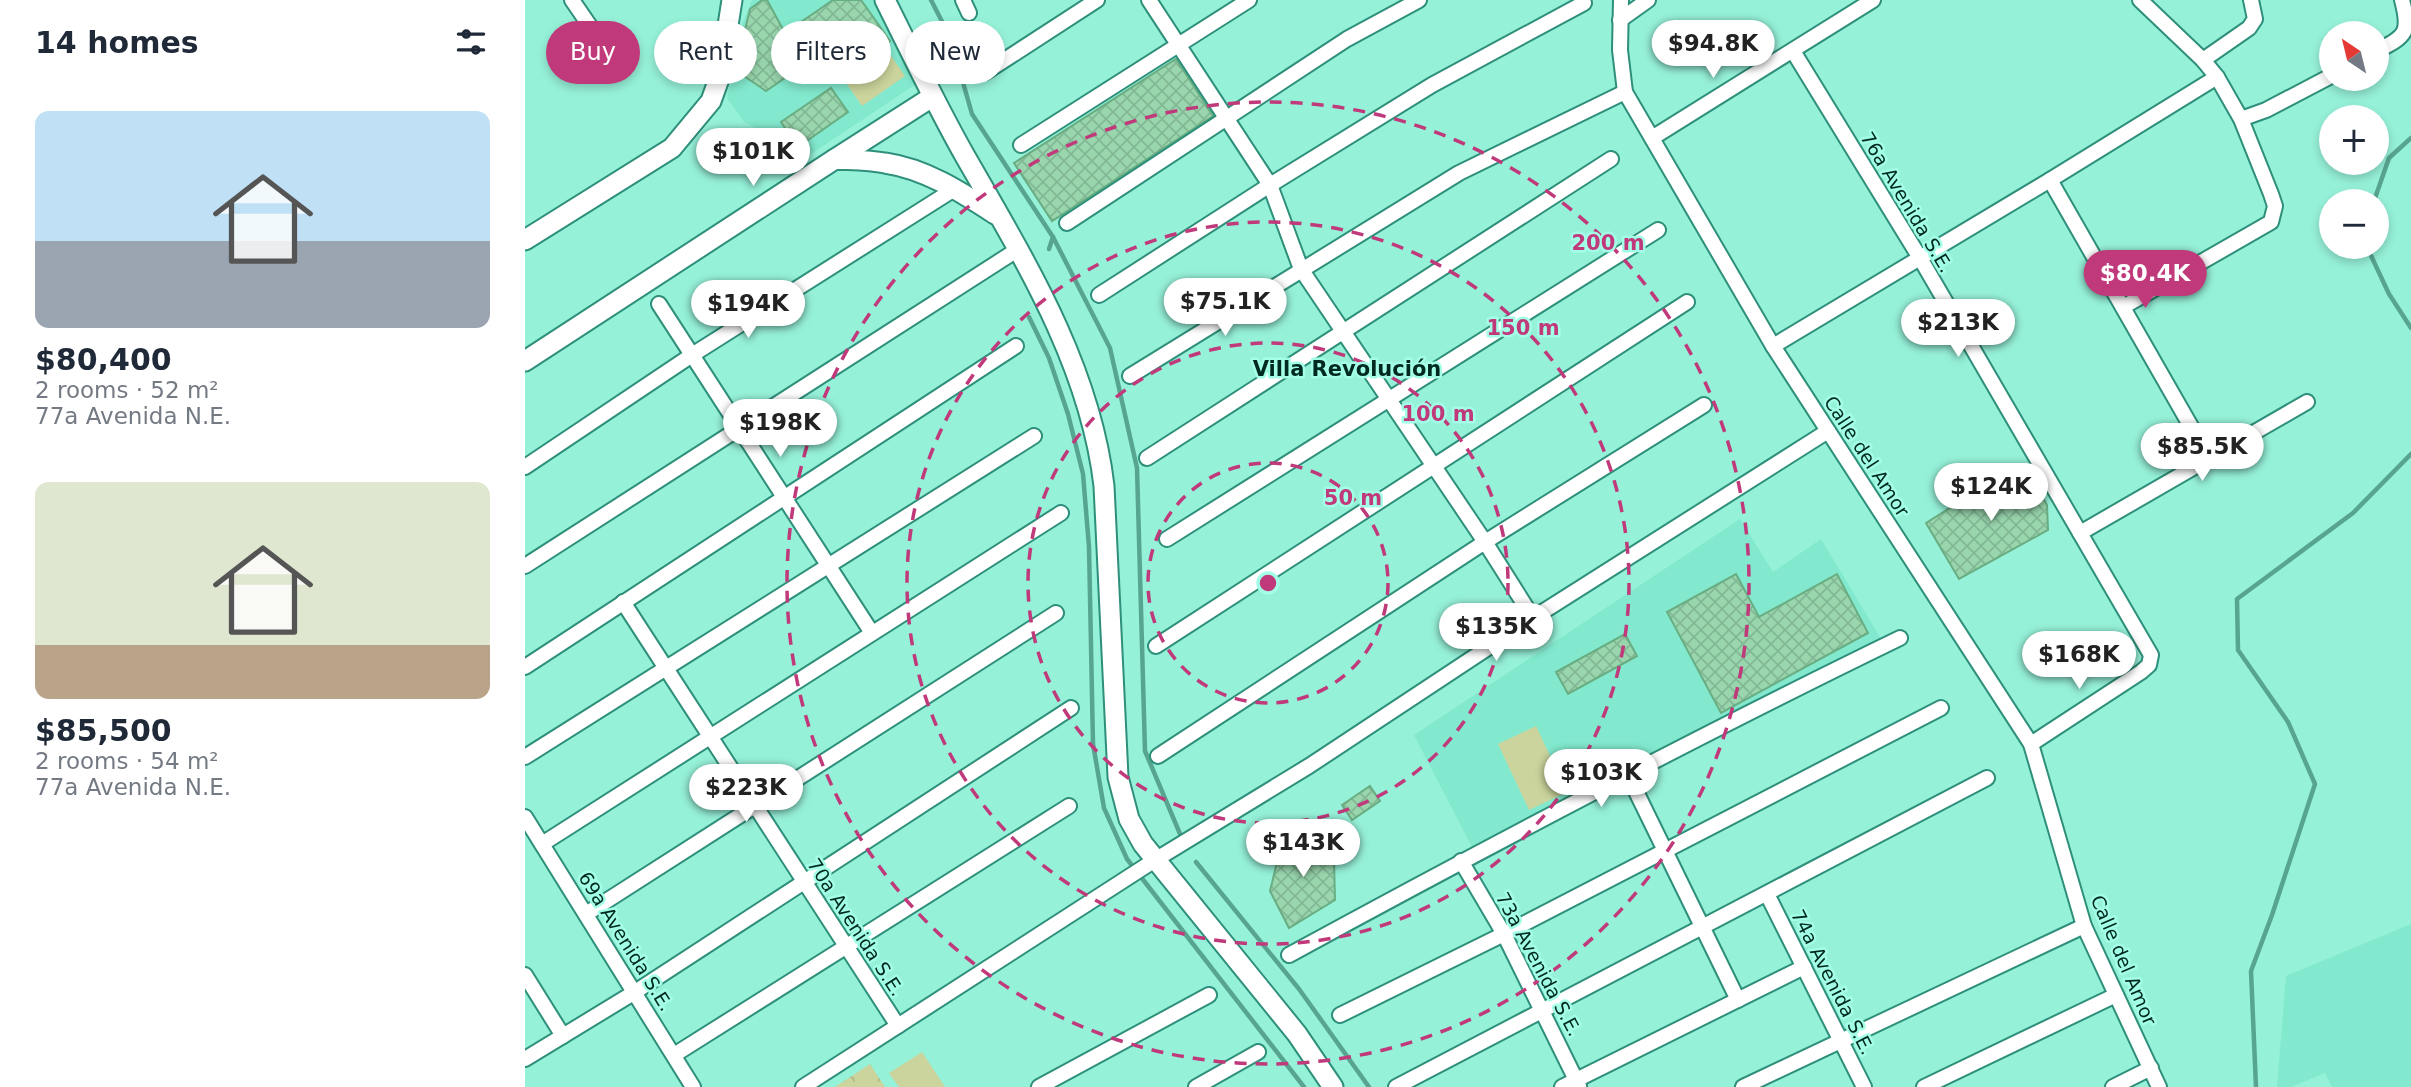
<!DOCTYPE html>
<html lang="en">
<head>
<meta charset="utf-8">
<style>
	:root { --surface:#fff; --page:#f2f2f3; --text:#1f2937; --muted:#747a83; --accent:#c0397a }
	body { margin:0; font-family:"DejaVu Sans",sans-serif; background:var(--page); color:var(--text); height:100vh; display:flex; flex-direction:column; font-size:26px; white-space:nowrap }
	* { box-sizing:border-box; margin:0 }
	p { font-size:23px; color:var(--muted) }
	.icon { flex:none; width:38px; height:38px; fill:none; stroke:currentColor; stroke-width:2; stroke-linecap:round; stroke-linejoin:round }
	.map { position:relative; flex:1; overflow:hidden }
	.panel { display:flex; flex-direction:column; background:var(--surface); width:525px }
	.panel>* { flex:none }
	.banner { position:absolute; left:21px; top:21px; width:665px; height:63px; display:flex; gap:14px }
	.needle { width:46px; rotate:325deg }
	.tools { position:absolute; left:1794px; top:21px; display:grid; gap:14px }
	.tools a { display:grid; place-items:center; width:70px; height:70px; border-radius:50%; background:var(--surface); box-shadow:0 4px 10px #0003; font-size:35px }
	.price { position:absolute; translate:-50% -60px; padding:0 16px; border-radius:24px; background:#fff; color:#222; font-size:23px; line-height:46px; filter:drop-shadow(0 2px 4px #0008) }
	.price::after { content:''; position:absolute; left:50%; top:42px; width:21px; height:16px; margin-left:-10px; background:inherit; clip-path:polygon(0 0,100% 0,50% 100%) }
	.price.selected { background:var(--accent); color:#fff }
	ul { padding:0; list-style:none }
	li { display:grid; align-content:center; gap:14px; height:371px; padding:0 35px }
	li span { display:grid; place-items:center; height:217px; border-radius:14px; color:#555 }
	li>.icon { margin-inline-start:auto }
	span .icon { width:126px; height:126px; fill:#fffc; stroke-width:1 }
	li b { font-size:30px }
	h2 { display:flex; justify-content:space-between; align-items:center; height:84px; padding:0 35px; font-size:30px }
	.pill { padding:0 24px; border-radius:32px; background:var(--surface); box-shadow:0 4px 10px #0003; font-size:24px; line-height:63px }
	.pill.selected { background:var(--accent); color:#fff }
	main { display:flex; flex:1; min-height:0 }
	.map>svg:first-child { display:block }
</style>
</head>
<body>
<main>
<section class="panel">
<h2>14 homes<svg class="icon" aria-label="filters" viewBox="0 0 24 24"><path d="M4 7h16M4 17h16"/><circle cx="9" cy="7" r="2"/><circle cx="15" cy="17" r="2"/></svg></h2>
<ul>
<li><span style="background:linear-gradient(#bfe0f5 60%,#9aa5b1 0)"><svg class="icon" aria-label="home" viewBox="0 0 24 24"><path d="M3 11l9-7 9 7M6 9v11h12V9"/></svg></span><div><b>$80,400</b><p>2 rooms · 52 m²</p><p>77a Avenida N.E.</p></div></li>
<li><span style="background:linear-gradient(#dfe7d0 75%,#b9a48a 0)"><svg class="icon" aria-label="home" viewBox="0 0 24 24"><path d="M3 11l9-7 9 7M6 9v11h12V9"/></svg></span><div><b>$85,500</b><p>2 rooms · 54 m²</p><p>77a Avenida N.E.</p></div></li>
</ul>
</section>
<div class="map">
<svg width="1886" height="1087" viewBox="0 0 1886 1087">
	<defs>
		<pattern id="park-crowns" width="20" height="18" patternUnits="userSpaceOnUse" patternTransform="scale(1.75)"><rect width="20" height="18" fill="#cbd49c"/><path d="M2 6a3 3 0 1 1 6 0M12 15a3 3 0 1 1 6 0" fill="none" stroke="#adb686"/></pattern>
		<pattern id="building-cross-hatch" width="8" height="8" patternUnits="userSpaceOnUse" patternTransform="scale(1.75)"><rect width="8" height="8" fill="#99d6ae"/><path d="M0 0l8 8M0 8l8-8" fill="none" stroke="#82b895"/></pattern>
	</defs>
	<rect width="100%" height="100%" fill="#96f1d9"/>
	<g fill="#82e9ce">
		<polygon points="227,0 349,0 391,84 262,170 231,128 219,122 202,98 218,22"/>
		<polygon points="1215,519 1248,572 1296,539 1358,642 948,849 889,735"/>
		<polygon points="1886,924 1886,1087 1807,1087 1800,1073 1766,1087 1752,1087 1761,976"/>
	</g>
	<g fill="#cbd49c">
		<polygon points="362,50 380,76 337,106 319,80"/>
		<polygon points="1011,726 1042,792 1004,810 973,744"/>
		<polygon points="397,1052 420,1087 374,1087 364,1073"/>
	</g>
	<polygon fill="url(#park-crowns)" points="345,1064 360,1087 310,1087"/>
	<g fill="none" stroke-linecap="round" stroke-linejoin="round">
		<g stroke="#57a591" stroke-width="4.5">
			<polyline points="406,0 425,37 447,114 528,237 585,348 612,468 620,751 658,841"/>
			<polyline points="1849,201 1864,158 1886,138"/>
			<polyline points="1842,247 1864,294 1886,328"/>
			<polyline points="524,249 528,237"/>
			<polyline points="504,317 524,358 543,414 558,474 564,547 568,744 579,808 602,859 779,1087"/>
			<polyline points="671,862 774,989 844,1087"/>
			<polyline points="1731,1087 1726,971 1747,915 1790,784 1763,722 1713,650 1712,599 1828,513 1886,454"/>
		</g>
	</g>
	<g fill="url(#building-cross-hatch)" stroke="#69ad82" stroke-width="2">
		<polygon points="237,0 242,0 260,33 308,0 336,0 365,41 305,82 289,58 241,91 216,74 219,34 225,9"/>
		<polygon points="651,59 688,116 527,221 489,163"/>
		<polygon points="306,88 323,112 273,147 256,122"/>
		<polygon points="1486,469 1508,481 1522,505 1523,530 1434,579 1401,523"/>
		<polygon points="1211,574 1234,617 1312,574 1343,633 1196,713 1142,612"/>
		<polygon points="1100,634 1112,656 1043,694 1031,672"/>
		<polygon points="845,786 855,801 827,820 817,805"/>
		<polygon points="780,828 809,860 810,900 764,928 745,891 753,858"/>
	</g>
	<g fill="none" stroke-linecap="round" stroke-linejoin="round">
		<defs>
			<g id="street">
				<polyline points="47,0 69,32"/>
				<polyline points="438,0 444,13"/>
				<polyline points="624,0 745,185 776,269 960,542 1008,618"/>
				<polyline points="1096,0 1095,50 1100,92 1248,346 1506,744 1559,926 1634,1087"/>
				<polyline points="1095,20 1123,0"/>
				<polyline points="1268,51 1395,258 1626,655 1624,665 1616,672 1506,744"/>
				<path d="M1852,51C1880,36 1886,34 1877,0"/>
				<polyline points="1678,60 1724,28 1730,19 1726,0"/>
				<polyline points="461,72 572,0"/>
				<polyline points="1716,119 1741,110 1806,76"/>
				<polyline points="1127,138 1348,0"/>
				<polyline points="496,145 724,0"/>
				<polyline points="1525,180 1684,458"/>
				<polyline points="542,223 822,39 894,0"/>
				<polyline points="574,295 745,185 907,85 1059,3"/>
				<polyline points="134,304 347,633"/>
				<polyline points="1598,307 1746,222 1750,206 1746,194 1716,119 1692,77 1678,60 1615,0"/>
				<polyline points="1248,346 1525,180 1692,77"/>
				<polyline points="605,376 934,173 1100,92"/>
				<polyline points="622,458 1086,159"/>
				<polyline points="0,467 167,355 431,188"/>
				<polyline points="1555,533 1782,402"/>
				<polyline points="642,539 1133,230"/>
				<polyline points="0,566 492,250"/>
				<polyline points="98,602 373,1026"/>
				<polyline points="631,646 1162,302"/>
				<polyline points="0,667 491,346"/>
				<polyline points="633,756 960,542 1179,405"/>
				<polyline points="0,757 509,436"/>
				<polyline points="1103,775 1213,1000"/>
				<polyline points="0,817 168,1087"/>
				<polyline points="17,844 536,513"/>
				<polyline points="936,861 979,934 1054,1086"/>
				<polyline points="1242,894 1339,1087"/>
				<polyline points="61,914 531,613"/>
				<path d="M764,955C966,845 1169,738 1375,638"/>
				<polyline points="0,975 38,1036"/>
				<polyline points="815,1015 979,934 1416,708"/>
				<polyline points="149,1055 544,806"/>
				<polyline points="0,1059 110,992 546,708"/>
				<polyline points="278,1087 630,860 784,766 1008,618 1303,431"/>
				<polyline points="514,1087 684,995"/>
				<polyline points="671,1087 733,1052"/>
				<polyline points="871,1087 1462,778"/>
				<polyline points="1037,1087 1279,967"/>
				<polyline points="1218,1087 1559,926"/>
				<polyline points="1399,1087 1591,995"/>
				<polyline points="1588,1087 1626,1068"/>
			</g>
			<g id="secondary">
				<path d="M360,0C386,52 411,105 440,156C499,259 565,365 579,486L593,777L604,819L618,844L772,1034L808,1087"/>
				<polyline points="310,159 407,97"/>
				<polyline points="0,240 147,148 186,101 195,76 207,0"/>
				<path d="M0,361L310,159C327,160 344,160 360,163C401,169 436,192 470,214"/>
			</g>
		</defs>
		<use href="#street" stroke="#2e8f7a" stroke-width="18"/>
		<use href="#secondary" stroke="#2e8f7a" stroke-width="23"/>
		<use href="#street" stroke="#fff" stroke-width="14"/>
		<use href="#secondary" stroke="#fff" stroke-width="19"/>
	</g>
	<g fill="none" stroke="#c0397a" stroke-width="3.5" stroke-dasharray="12 9">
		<circle cx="743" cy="583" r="120"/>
		<circle cx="743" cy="583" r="240"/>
		<circle cx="743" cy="583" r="361"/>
		<circle cx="743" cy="583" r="481"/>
	</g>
	<g text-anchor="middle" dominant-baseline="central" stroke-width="5" stroke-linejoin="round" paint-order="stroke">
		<g font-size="19" fill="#002921" stroke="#a3ffe6">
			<text transform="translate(1382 202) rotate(59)">76a Avenida S.E.</text>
			<text transform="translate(1342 456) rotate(57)">Calle del Amor</text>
			<text transform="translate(331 927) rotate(57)">70a Avenida S.E.</text>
			<text transform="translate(101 941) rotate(58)">69a Avenida S.E.</text>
			<text transform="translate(1599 960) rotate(67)">Calle del Amor</text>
			<text transform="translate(1014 964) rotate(62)">73a Avenida S.E.</text>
			<text transform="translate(1308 982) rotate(63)">74a Avenida S.E.</text>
		</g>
		<g font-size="21" font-weight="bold" fill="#002921" stroke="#a3ffe6">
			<text x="822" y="369">Villa Revolución</text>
		</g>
	</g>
	<circle cx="743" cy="583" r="10" fill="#c0397a" stroke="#a3ffe6" stroke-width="3.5"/>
	<g font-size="21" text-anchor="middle" font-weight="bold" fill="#c0397a" stroke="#a3ffe6" stroke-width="5" stroke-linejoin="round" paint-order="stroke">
		<text x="1083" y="250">200 m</text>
		<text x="998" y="335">150 m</text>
		<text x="913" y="421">100 m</text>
		<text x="828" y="505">50 m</text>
	</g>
</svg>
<div class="tools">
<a><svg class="needle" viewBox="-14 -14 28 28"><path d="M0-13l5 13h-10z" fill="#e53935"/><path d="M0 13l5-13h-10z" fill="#747a83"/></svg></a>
<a>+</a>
<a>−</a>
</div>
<b class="price" style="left:1188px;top:80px">$94.8K</b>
<b class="price" style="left:228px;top:188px">$101K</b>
<b class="price selected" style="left:1620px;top:310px">$80.4K</b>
<b class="price" style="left:700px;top:338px">$75.1K</b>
<b class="price" style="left:223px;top:340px">$194K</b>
<b class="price" style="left:1433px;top:359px">$213K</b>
<b class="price" style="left:255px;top:459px">$198K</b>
<b class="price" style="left:1677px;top:483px">$85.5K</b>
<b class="price" style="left:1466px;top:523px">$124K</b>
<b class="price" style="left:971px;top:663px">$135K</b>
<b class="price" style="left:1554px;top:691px">$168K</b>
<b class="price" style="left:1076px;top:809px">$103K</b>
<b class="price" style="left:221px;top:824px">$223K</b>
<b class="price" style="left:778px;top:879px">$143K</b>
<div class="banner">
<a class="pill selected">Buy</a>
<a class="pill">Rent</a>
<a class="pill">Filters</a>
<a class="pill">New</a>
</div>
</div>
</main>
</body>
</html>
